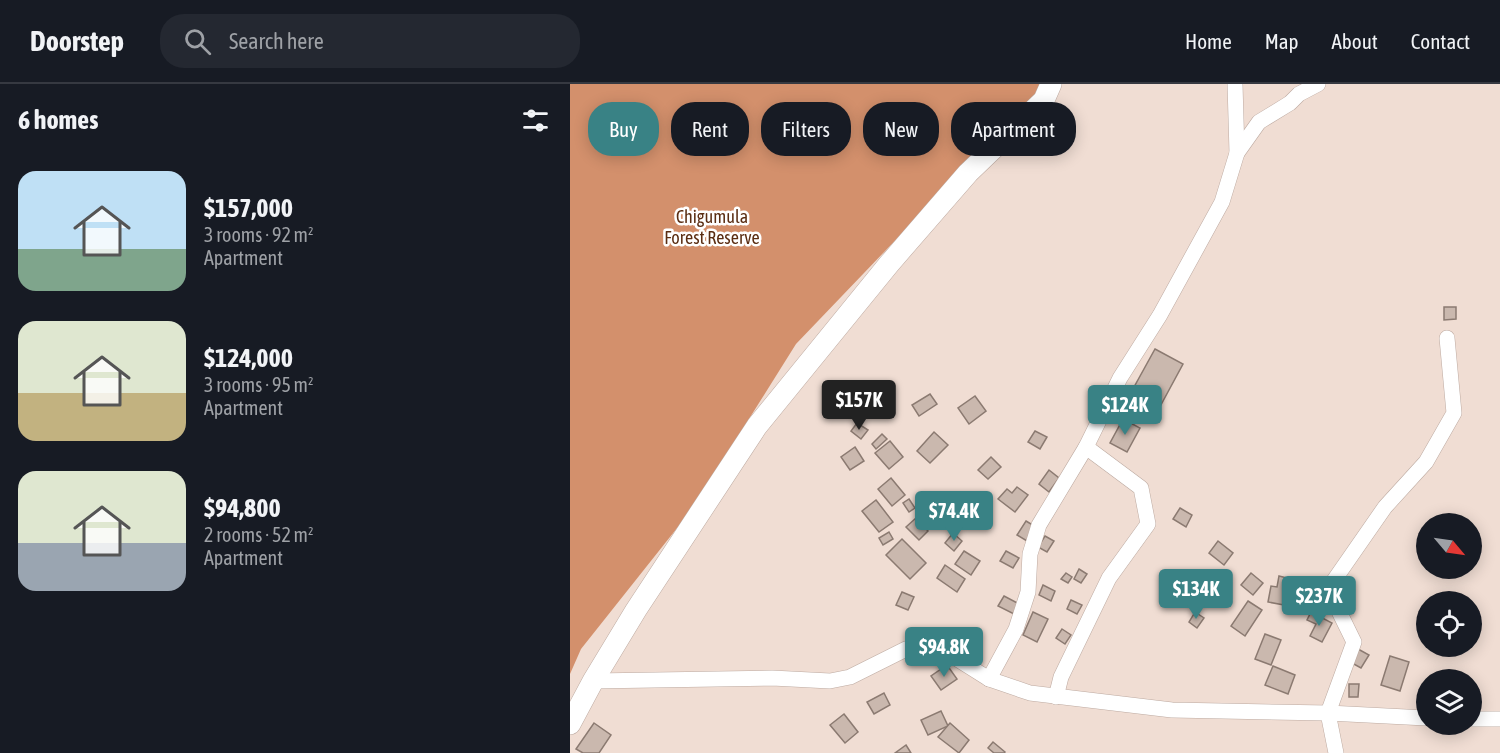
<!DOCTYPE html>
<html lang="en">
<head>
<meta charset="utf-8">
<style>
	:root { --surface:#171b24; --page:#242831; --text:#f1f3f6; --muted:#9ea1a6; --line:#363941; --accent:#398285 }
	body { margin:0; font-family:"Asap Condensed",sans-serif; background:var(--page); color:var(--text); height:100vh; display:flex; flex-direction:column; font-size:22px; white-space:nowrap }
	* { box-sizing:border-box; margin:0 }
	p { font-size:20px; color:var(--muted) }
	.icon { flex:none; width:33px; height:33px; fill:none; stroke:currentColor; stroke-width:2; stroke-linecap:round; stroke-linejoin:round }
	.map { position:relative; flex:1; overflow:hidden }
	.side { display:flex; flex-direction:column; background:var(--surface); width:570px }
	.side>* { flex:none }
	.hud { position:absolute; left:18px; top:18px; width:570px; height:54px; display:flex; gap:12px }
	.needle { width:39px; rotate:119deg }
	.controls { position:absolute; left:846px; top:429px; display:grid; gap:12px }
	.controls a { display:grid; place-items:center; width:66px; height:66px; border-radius:50%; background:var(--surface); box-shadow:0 3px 15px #0003; font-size:30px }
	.price { position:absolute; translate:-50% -51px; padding:0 14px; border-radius:6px; background:var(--accent); color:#fff; font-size:20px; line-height:39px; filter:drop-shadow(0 2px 3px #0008) }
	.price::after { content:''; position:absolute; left:50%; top:36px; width:18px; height:14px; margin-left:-9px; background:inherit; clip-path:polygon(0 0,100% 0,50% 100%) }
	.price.active { background:#222; color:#fff }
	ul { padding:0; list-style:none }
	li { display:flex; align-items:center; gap:18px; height:150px; padding:0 18px }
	li span { display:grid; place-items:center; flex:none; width:168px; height:120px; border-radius:18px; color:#555 }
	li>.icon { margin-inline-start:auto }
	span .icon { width:72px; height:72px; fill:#fffc; stroke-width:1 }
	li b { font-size:26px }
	h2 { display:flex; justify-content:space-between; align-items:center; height:72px; padding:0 18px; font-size:26px }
	.pill { padding:0 21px; border-radius:24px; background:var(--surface); box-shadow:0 3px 15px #0003; font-size:21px; line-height:54px }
	.pill.active { background:var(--accent); color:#fff }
	header { display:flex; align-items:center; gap:36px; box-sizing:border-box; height:84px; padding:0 30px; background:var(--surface); border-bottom:2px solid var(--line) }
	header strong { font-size:28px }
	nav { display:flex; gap:33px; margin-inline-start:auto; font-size:21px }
	.search { width:420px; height:54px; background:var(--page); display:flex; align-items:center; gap:15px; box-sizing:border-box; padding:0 21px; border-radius:24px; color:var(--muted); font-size:22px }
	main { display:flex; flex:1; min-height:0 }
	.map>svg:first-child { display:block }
</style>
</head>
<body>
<header>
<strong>Doorstep</strong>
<div class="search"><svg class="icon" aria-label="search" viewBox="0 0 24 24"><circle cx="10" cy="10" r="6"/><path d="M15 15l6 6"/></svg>Search here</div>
<nav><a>Home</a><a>Map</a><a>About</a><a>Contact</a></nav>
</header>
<main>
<section class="side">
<h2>6 homes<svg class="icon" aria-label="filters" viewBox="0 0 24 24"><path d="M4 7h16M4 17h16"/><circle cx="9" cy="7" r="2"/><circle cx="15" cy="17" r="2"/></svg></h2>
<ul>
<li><span style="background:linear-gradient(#bfe0f5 65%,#7fa58c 0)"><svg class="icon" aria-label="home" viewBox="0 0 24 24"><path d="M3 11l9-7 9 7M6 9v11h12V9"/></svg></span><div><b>$157,000</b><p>3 rooms · 92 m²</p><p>Apartment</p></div></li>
<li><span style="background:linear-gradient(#dfe7d0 60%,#c2b280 0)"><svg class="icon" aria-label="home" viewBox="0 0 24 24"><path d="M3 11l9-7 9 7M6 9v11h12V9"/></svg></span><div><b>$124,000</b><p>3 rooms · 95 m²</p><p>Apartment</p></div></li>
<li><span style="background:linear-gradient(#dfe7d0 60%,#9aa5b1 0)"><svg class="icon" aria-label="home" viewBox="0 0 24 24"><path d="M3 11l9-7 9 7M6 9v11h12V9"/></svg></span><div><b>$94,800</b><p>2 rooms · 52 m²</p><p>Apartment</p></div></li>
</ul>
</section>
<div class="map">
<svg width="930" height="669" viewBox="0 0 930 669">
	<rect width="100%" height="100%" fill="#f0ddd3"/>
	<polygon fill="#d3906c" points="0,0 475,0 226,260 123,424 11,565 0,590"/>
	<g fill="#cab8ae" stroke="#8b7a71" stroke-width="1.5">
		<polygon points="874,223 886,223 886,235 874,236"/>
		<polygon points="585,265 613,280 586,330 558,314"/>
		<polygon points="360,310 367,320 349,332 342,321"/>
		<polygon points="405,312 416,327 399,340 388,324"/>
		<polygon points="553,335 570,344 557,368 540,359"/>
		<polygon points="287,339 298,346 291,355 281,347"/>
		<polygon points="465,347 477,353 470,365 458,358"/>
		<polygon points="364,348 378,361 360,379 347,367"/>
		<polygon points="312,350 317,355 306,365 302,360"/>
		<polygon points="320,357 333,373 319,385 305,369"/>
		<polygon points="285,363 294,377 280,386 271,373"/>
		<polygon points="421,373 431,383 418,395 408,386"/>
		<polygon points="479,386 489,394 479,408 469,400"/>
		<polygon points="321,394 335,411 322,422 308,405"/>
		<polygon points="447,403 458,411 445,428 428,415 437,405 442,409"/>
		<polygon points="367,411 379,425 358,442 347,428"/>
		<polygon points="339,415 345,424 339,428 333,419"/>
		<polygon points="306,416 323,438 309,448 292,427"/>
		<polygon points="610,424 622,431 616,443 603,435"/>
		<polygon points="346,434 358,447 349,456 336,443"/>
		<polygon points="456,437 466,443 457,457 447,451"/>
		<polygon points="319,448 323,455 313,461 309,454"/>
		<polygon points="383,449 392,457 384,467 375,459"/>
		<polygon points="475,452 484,457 477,468 468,463"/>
		<polygon points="332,455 356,479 340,495 316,471"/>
		<polygon points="648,457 663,469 654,481 639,469"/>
		<polygon points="394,467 410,477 401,491 385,480"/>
		<polygon points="436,467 449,474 443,484 430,477"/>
		<polygon points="375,481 395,495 387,508 367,494"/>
		<polygon points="509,485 517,490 511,499 504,495"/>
		<polygon points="496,489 502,493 498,499 491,495"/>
		<polygon points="681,489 693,499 683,511 671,501"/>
		<polygon points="709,492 725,496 719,522 698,518 701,502 707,503"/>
		<polygon points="473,501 485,507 481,517 469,511"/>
		<polygon points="332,508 344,513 338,526 326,521"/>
		<polygon points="434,512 451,521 446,531 428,522"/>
		<polygon points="501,516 512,521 507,530 497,525"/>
		<polygon points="678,517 692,526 675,552 661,542"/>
		<polygon points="463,528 478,535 467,558 453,551"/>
		<polygon points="625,528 634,534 627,544 619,538"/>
		<polygon points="741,528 762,539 752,558 740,552 746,540 737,536"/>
		<polygon points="492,545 501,551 495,560 486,554"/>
		<polygon points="695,550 711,556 701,581 685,575"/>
		<polygon points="788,565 799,571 791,584 780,578"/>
		<polygon points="820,572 839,578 830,607 811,601"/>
		<polygon points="377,581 387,595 371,606 361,592"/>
		<polygon points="703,582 725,591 718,610 695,601"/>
		<polygon points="779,600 789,600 788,613 779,613"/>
		<polygon points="314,609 320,621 304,630 297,618"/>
		<polygon points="371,627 378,642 358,651 351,636"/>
		<polygon points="274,630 288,648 275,659 260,641"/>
		<polygon points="24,639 41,651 29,669 13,669 6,665"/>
		<polygon points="380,639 399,656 389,669 368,653"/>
		<polygon points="423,658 435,668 434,669 424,669 418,664"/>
		<polygon points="336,661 341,669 325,669"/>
	</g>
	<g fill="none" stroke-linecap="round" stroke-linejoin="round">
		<defs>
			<g id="street">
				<polyline points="667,69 689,38 720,19 729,10 748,0"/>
				<polyline points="419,595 446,545 458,508 460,470 469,441 516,363 550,294 590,231 652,118 667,69 665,0"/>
				<polyline points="23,597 202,594 260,597 280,593 336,565 348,563 364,564 384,573 419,595 460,609 602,626 758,629 856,634"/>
				<polyline points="486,613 491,593 539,494 578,440 571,404 516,363"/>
				<polyline points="902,635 930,635"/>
				<polyline points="766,669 758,629 784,558 758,505 815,423 856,378 884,329 877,254"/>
			</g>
			<polyline id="secondary" points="0,640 23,597 66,526 187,342 319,180 398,89 474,16 481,0"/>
		</defs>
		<use href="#street" stroke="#bdaaa1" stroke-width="16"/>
		<use href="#secondary" stroke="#bdaaa1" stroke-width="22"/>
		<use href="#street" stroke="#fff" stroke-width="15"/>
		<use href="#secondary" stroke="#fff" stroke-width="21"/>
	</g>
	<g text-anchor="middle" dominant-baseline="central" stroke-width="5" stroke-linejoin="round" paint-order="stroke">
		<g font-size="18" fill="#5a2d12" stroke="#fff">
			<text x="142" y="132">Chigumula<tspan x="142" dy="21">Forest Reserve</tspan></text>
		</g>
	</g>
</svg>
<div class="controls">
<a><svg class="needle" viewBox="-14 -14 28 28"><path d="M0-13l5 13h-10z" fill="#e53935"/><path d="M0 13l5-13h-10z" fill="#9ea1a6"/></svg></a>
<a><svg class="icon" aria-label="locate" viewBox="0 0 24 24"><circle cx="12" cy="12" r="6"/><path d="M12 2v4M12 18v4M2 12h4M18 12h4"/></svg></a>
<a><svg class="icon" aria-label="layers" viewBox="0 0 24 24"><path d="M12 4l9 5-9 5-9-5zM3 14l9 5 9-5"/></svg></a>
</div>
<b class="price active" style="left:289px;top:347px">$157K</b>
<b class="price" style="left:555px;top:352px">$124K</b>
<b class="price" style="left:384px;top:458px">$74.4K</b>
<b class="price" style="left:626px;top:536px">$134K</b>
<b class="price" style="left:749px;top:543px">$237K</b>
<b class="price" style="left:374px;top:594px">$94.8K</b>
<div class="hud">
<a class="pill active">Buy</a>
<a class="pill">Rent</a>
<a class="pill">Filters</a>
<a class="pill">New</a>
<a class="pill">Apartment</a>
</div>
</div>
</main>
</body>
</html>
